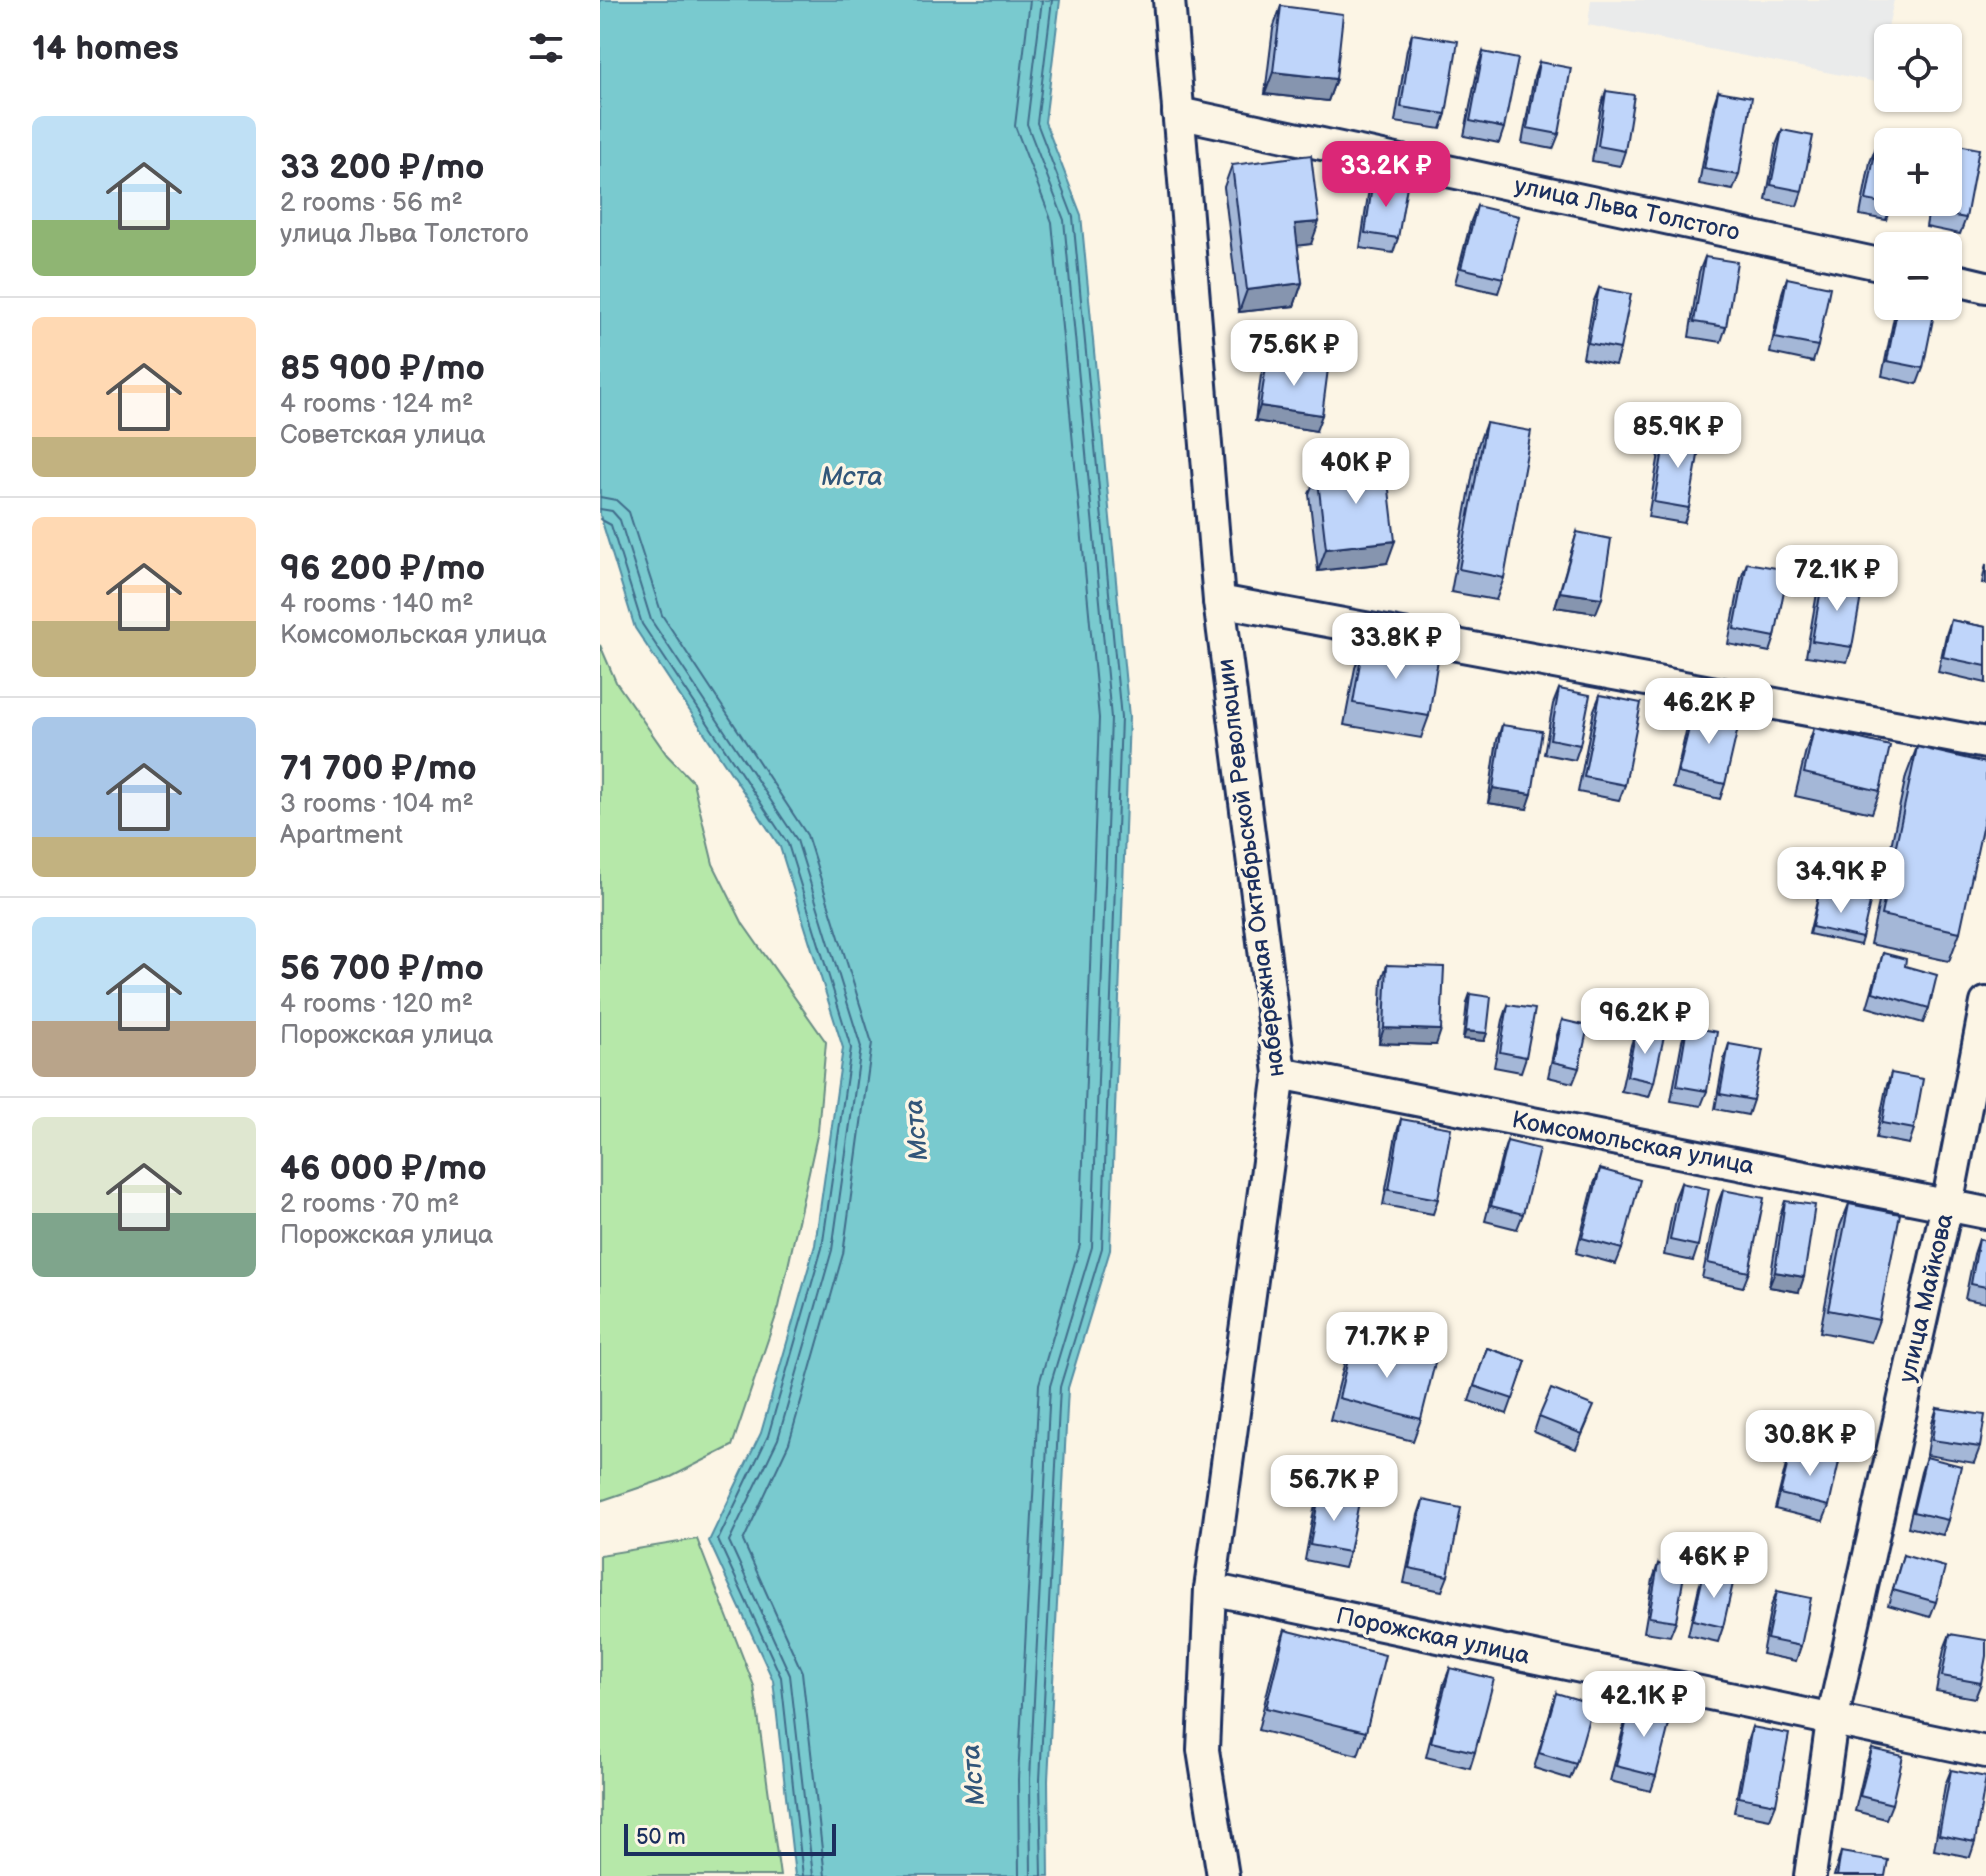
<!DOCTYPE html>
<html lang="en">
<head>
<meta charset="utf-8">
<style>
	:root { --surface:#fff; --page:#f7f7f7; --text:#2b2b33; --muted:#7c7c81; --line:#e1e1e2; --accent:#db2777 }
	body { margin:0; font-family:"Balsamiq Sans",sans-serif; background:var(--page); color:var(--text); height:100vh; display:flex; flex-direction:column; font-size:30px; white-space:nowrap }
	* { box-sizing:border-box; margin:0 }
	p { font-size:26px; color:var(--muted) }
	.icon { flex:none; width:44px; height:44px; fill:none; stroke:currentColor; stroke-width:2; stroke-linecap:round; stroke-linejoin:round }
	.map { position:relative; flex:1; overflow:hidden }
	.panel { display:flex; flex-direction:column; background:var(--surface); width:600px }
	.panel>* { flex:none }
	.buttons { position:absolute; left:1274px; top:24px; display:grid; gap:16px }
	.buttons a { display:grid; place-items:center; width:88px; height:88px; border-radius:12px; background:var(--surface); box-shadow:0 2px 6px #0004; font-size:40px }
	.scale { position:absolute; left:24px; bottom:20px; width:212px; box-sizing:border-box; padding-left:8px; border:4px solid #1b2f5e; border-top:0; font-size:22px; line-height:28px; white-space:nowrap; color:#1b2f5e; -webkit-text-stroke:6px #fcf5e5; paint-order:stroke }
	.price { position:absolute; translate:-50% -68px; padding:0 18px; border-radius:16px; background:#fff; color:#222; font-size:26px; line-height:52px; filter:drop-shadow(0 2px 4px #0008) }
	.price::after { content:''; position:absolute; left:50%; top:48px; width:24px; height:18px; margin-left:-12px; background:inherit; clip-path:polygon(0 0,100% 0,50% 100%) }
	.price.on { background:var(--accent); color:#fff }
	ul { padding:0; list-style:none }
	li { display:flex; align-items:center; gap:24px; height:200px; padding:0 32px }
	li+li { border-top:2px solid var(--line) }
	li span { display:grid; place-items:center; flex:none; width:224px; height:160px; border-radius:12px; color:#555 }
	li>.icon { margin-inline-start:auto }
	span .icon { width:96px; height:96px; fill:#fffc; stroke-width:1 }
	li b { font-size:34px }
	h2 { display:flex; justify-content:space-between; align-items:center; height:96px; padding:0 32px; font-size:34px }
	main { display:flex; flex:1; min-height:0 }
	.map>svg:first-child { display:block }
</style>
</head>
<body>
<main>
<section class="panel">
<h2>14 homes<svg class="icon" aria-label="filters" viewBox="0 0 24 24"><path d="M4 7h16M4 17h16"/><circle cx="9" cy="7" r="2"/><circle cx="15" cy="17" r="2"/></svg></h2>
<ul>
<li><span style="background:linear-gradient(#bfe0f5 65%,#8fb573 0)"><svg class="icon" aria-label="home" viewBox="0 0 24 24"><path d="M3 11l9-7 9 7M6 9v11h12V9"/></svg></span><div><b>33 200 ₽/mo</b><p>2 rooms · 56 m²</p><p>улица Льва Толстого</p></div></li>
<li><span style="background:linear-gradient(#ffd9b3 75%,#c2b280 0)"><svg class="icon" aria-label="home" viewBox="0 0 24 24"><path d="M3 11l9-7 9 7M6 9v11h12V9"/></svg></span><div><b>85 900 ₽/mo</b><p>4 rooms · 124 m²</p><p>Советская улица</p></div></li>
<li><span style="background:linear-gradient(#ffd9b3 65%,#c2b280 0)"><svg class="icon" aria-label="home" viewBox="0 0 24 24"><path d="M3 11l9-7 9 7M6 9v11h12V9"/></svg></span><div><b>96 200 ₽/mo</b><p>4 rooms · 140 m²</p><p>Комсомольская улица</p></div></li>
<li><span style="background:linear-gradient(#a9c7e8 75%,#c2b280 0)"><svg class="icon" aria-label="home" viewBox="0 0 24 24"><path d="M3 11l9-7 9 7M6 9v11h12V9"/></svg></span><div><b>71 700 ₽/mo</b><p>3 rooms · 104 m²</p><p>Apartment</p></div></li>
<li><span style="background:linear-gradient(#bfe0f5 65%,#b9a48a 0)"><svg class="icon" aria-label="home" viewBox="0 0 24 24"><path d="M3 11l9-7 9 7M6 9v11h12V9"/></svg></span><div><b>56 700 ₽/mo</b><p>4 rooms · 120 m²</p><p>Порожская улица</p></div></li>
<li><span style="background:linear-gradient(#dfe7d0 60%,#7fa58c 0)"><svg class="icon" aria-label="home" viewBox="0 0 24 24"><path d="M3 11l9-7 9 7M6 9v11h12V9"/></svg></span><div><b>46 000 ₽/mo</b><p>2 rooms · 70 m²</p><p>Порожская улица</p></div></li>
</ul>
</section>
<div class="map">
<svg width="1386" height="1876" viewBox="0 0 1386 1876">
	<rect width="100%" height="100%" fill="#fcf5e5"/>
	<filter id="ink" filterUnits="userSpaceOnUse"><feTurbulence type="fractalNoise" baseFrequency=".0125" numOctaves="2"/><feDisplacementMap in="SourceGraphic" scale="16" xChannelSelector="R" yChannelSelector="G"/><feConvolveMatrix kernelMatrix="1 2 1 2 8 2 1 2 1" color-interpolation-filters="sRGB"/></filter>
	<g filter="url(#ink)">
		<polygon fill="#eaebeb" points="991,0 1294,0 1276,82 988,25"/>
		<g fill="#b6e8a9" stroke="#688c84" stroke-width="2">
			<polygon points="0,645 16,682 67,755 93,782 113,864 143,924 226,1042 218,1131 179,1307 132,1446 71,1477 0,1501"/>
			<polygon points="97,1539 154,1686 180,1876 0,1876 0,1555"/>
		</g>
		<polygon fill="#79cacf" stroke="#538ca2" stroke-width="2" points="0,0 460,0 445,122 481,215 529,717 510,1250 468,1388 448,1780 449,1876 195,1876 173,1680 109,1541 161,1433 215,1245 243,1048 180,847 35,628 0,515"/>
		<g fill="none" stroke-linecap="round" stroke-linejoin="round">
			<g stroke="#416d8b" stroke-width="2">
				<polyline points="0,497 16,500 29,512 62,615 207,835 272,1043 243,1254 189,1443 143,1541 202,1672 225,1876"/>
				<polyline points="0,509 12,511 20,520 51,620 197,840 261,1047 232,1250 178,1439 129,1541 190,1675 213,1876"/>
				<polyline points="0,519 11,525 42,624 188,844 251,1048 222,1248 168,1436 118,1540 181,1677 203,1876"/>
				<polyline points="419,1876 418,1779 439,1384 480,1245 499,718 452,222 415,126 430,0"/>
				<polyline points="431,1876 430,1779 450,1386 492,1247 511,718 464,220 427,124 442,0"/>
				<polyline points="442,1876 440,1780 460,1387 502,1248 521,718 473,217 437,123 452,0"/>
			</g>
			<defs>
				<g id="street">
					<polyline points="569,0 619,601 680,1073 610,1589 603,1750 623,1876"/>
					<polyline points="578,113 1288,266"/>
					<polyline points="1348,278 1386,287"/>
					<polyline points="619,601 1386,743"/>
					<polyline points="680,1073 1386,1213"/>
					<polyline points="610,1589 1386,1752"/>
					<polyline points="1210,1876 1232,1721 1347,1205 1386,1003"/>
				</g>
			</defs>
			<use href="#street" stroke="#1b2f5e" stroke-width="36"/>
			<use href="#street" stroke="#fcf5e5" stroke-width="30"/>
		</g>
		<g fill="#a4b7d7" stroke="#1b2f5e" stroke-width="2">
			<polygon points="681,6 736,79 728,101 665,94 673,29"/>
			<polygon points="812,34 846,114 841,129 795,122 807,49"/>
			<polygon points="883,52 904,128 899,143 864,136 878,67"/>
			<polygon points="939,62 959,134 953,149 922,143 934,77"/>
			<polygon points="1006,91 1025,151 1020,166 992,161 1001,106"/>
			<polygon points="1118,91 1139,175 1133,190 1099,184 1113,106"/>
			<polygon points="1182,130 1202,191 1197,206 1166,200 1176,145"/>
			<polygon points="1276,147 1292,202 1286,220 1260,215 1270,162"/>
			<polygon points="632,165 711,244 697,245 702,283 694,306 639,312 624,187"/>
			<polygon points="773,180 798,238 793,253 760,248 768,195"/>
			<polygon points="1330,202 1348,202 1366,218 1360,234 1326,227"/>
			<polygon points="877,206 903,278 898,293 855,283 871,221"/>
			<polygon points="1105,257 1126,327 1121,342 1089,337 1099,272"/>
			<polygon points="1187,278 1218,346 1213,362 1170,353 1182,293"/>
			<polygon points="999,288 1020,349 1015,365 983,358 993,303"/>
			<polygon points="1298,306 1319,306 1323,368 1317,384 1282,376 1294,317"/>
			<polygon points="667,360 716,431 655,421 661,375"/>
			<polygon points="886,423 904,578 896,600 851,592 878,445"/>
			<polygon points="1066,433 1089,508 1084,523 1048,517 1060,448"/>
			<polygon points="717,472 787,563 718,571 709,494"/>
			<polygon points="977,532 996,613 955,607"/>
			<polygon points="1147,563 1175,637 1170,652 1128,644 1141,578"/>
			<polygon points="1386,564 1386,584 1382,583"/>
			<polygon points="1223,578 1252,647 1247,662 1206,656 1217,593"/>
			<polygon points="1351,620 1386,627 1386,683 1338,672 1346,635"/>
			<polygon points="763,645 829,716 821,738 744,725 755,668"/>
			<polygon points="959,689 980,745 975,760 944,754 953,704"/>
			<polygon points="1000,695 1025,785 1019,800 978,792 994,710"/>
			<polygon points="1094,708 1125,784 1120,799 1073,788 1088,723"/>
			<polygon points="902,725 927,809 888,803 897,740"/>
			<polygon points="1214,728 1280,791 1272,813 1195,796 1206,750"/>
			<polygon points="1317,747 1360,932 1349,961 1270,944 1306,776"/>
			<polygon points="1219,893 1262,938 1260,945 1209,934"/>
			<polygon points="1283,953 1305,966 1329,1008 1323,1023 1267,1007"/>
			<polygon points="787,965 836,1045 779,1043 782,980"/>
			<polygon points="870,994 887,1033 884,1041 863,1039 867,1002"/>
			<polygon points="908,1005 926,1057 921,1072 894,1067 903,1020"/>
			<polygon points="962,1020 979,1068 973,1083 948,1077 957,1035"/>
			<polygon points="1087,1026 1107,1091 1101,1106 1071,1101 1082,1041"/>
			<polygon points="1036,1030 1054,1082 1049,1097 1021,1091 1031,1045"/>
			<polygon points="1129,1044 1153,1100 1148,1115 1115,1109 1124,1059"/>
			<polygon points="1291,1073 1314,1129 1309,1144 1276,1138 1286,1088"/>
			<polygon points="801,1119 838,1199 833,1214 783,1205 796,1135"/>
			<polygon points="907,1141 923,1214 917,1229 885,1221 902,1156"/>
			<polygon points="1000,1169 1022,1249 1016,1264 976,1253 994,1184"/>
			<polygon points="1081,1183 1098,1246 1093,1261 1064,1255 1075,1198"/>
			<polygon points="1123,1190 1149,1272 1143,1287 1102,1278 1117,1205"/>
			<polygon points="1185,1201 1199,1292 1169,1287 1180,1216"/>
			<polygon points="1249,1204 1279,1320 1271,1342 1220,1332 1240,1226"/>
			<polygon points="1379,1239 1386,1241 1386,1303 1365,1299 1374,1254"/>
			<polygon points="752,1342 821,1419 813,1441 730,1420 744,1365"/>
			<polygon points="887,1348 926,1361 907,1414 869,1401"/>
			<polygon points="1337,1408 1380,1447 1374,1463 1327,1455 1332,1423"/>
			<polygon points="939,1417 988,1421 976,1449 934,1432"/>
			<polygon points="1191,1450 1229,1506 1223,1521 1175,1509 1186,1465"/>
			<polygon points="1326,1457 1348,1520 1343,1535 1308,1527 1321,1472"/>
			<polygon points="719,1495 749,1552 744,1568 705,1560 714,1510"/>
			<polygon points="823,1500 848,1576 842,1591 804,1583 818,1515"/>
			<polygon points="1303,1555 1336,1602 1330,1617 1288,1605"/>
			<polygon points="1058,1564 1076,1621 1070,1636 1044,1632 1053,1579"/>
			<polygon points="1104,1572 1123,1627 1118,1642 1088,1635 1099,1587"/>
			<polygon points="1177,1591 1201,1646 1196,1661 1162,1654 1171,1606"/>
			<polygon points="685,1630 766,1732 758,1755 658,1730 677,1652"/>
			<polygon points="1350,1634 1381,1683 1375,1698 1336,1691 1344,1649"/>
			<polygon points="850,1668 875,1752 870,1768 826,1757 844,1683"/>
			<polygon points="956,1693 976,1764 970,1779 934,1768"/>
			<polygon points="1031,1702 1056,1776 1051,1791 1010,1781 1026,1718"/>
			<polygon points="1152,1727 1176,1804 1170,1819 1134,1812 1147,1742"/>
			<polygon points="1272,1749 1292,1804 1286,1819 1255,1811 1266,1764"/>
			<polygon points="1351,1770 1375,1842 1370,1857 1334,1850 1345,1785"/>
			<polygon points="1241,1852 1285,1876 1234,1876"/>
		</g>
		<g fill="#8695af" stroke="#1b2f5e" stroke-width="2">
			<polygon points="673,72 736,79 728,101 665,94"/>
			<polygon points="719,222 711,244 687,247 695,224"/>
			<polygon points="702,283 694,306 639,312 647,290"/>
			<polygon points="660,406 722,415 716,431 655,421"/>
			<polygon points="795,541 787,563 718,571 726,549"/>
			<polygon points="960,592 1002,598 996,613 955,607"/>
			<polygon points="893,788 932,794 927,809 888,803"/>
			<polygon points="784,1028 841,1030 836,1045 779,1043"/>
			<polygon points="866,1031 887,1033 884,1041 863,1039"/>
			<polygon points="1175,1272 1204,1277 1199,1292 1169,1287"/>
		</g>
		<g fill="#bfd5fa" stroke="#1b2f5e" stroke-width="2">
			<polygon points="681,6 743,14 736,79 673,72"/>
			<polygon points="812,34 858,41 846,114 801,107"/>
			<polygon points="883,52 918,59 904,128 870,121"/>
			<polygon points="939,62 971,68 959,134 927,128"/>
			<polygon points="1006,91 1034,95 1025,151 998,146"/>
			<polygon points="1118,91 1152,97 1139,175 1104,169"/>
			<polygon points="1182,130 1213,136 1202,191 1171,185"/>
			<polygon points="1348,143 1379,149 1366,218 1331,212 1333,202 1348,202"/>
			<polygon points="1276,147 1288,149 1288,202 1292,202 1292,205 1266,200"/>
			<polygon points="711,155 719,222 695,224 702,283 647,290 632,165"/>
			<polygon points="773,180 807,186 798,238 765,233"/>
			<polygon points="877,206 919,216 903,278 861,268"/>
			<polygon points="1105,257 1137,262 1126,327 1094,322"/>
			<polygon points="1187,278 1230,287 1218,346 1175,338"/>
			<polygon points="999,288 1031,294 1020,349 988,343"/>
			<polygon points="1298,306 1319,306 1335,309 1323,368 1287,361"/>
			<polygon points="667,360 728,369 722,415 660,406"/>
			<polygon points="886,423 931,431 904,578 859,569"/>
			<polygon points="1066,433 1101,438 1089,508 1054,502"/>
			<polygon points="786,464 795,541 726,549 717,472"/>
			<polygon points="977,532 1011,539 1002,598 960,592"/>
			<polygon points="1147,563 1188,570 1175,637 1134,629"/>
			<polygon points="1223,578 1263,585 1252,647 1212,641"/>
			<polygon points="1351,620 1386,627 1386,666 1343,657"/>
			<polygon points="763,645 838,659 829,716 753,703"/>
			<polygon points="959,689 990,695 980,745 950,739"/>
			<polygon points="1000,695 1041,703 1025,785 984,777"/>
			<polygon points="1094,708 1140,719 1125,784 1078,773"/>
			<polygon points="902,725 942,731 932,794 893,788"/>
			<polygon points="1214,728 1290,746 1280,791 1204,773"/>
			<polygon points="1317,747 1386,763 1386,810 1360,932 1281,915"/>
			<polygon points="1219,893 1270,903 1262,938 1212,927"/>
			<polygon points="1283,953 1306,959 1305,966 1337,975 1329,1008 1273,992"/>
			<polygon points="787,965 844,967 841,1030 784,1028"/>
			<polygon points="870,994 891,997 887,1033 866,1031"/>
			<polygon points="908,1005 935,1009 926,1057 900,1052"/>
			<polygon points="962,1020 988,1026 979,1068 953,1062"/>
			<polygon points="1087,1026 1117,1032 1107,1091 1077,1086"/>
			<polygon points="1036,1030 1064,1036 1054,1082 1027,1076"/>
			<polygon points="1129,1044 1163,1050 1153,1100 1120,1094"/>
			<polygon points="1291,1073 1323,1079 1314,1129 1282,1123"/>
			<polygon points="801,1119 851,1128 838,1199 789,1190"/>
			<polygon points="907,1141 939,1149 923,1214 891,1206"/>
			<polygon points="1000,1169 1040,1180 1022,1249 982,1238"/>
			<polygon points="1081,1183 1109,1189 1098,1246 1070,1240"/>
			<polygon points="1123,1190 1164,1198 1149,1272 1108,1263"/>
			<polygon points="1185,1201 1215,1205 1204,1277 1175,1272"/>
			<polygon points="1249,1204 1300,1214 1279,1320 1228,1310"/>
			<polygon points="1379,1239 1386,1241 1386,1287 1371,1284"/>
			<polygon points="752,1342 835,1363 821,1419 739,1398"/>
			<polygon points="887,1348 926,1361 913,1399 874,1386"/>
			<polygon points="951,1389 994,1406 982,1434 939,1417"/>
			<polygon points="1337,1408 1385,1415 1380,1447 1332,1440"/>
			<polygon points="1191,1450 1239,1462 1229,1506 1180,1494"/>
			<polygon points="1326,1457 1361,1466 1348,1520 1313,1512"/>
			<polygon points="719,1495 759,1502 749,1552 710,1545"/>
			<polygon points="823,1500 861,1508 848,1576 809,1568"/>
			<polygon points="1303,1555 1345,1567 1336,1602 1293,1590"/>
			<polygon points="1058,1564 1085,1569 1076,1621 1049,1617"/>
			<polygon points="1104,1572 1134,1579 1123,1627 1093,1620"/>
			<polygon points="1177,1591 1211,1598 1201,1646 1167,1639"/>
			<polygon points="685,1630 785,1655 766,1732 666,1708"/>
			<polygon points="1350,1634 1386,1640 1386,1656 1381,1683 1342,1676"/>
			<polygon points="850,1668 894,1679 875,1752 831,1742"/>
			<polygon points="956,1693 993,1704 976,1764 939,1753"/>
			<polygon points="1031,1702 1072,1713 1056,1776 1016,1766"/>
			<polygon points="1152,1727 1189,1734 1176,1804 1139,1797"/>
			<polygon points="1272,1749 1303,1756 1292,1804 1260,1796"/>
			<polygon points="1351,1770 1386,1777 1375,1842 1339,1835"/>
			<polygon points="1241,1852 1288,1860 1285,1876 1237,1876"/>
		</g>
	</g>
	<g text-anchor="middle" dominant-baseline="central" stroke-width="7" stroke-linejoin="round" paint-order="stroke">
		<g font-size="24" fill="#1b2f5e" stroke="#fcf5e5">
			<text transform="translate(1027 209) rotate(12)">улица Льва Толстого</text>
			<text transform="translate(651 868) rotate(-97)">набережная Октябрьской Революции</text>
			<text transform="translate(1033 1143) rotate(11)">Комсомольская улица</text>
			<text transform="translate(1326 1298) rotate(-77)">улица Майкова</text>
			<text transform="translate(833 1636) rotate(12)">Порожская улица</text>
		</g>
		<g font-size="26" font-style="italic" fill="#32567a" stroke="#fcf5e5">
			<text x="252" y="477">Мста</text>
			<text transform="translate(317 1130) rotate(-95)">Мста</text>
			<text transform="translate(374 1775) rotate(-95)">Мста</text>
		</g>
	</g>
</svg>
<div class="buttons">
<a><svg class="icon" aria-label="locate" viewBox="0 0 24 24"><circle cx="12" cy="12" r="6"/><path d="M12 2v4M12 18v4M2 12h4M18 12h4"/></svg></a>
<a>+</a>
<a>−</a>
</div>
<div class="scale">50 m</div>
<b class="price on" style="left:786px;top:209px">33.2K ₽</b>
<b class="price" style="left:694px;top:388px">75.6K ₽</b>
<b class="price" style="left:1078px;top:470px">85.9K ₽</b>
<b class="price" style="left:756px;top:506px">40K ₽</b>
<b class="price" style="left:1237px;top:613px">72.1K ₽</b>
<b class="price" style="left:796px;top:681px">33.8K ₽</b>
<b class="price" style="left:1109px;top:746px">46.2K ₽</b>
<b class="price" style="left:1241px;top:915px">34.9K ₽</b>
<b class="price" style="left:1045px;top:1056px">96.2K ₽</b>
<b class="price" style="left:787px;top:1380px">71.7K ₽</b>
<b class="price" style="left:1210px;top:1478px">30.8K ₽</b>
<b class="price" style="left:734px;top:1523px">56.7K ₽</b>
<b class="price" style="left:1114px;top:1600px">46K ₽</b>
<b class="price" style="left:1044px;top:1739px">42.1K ₽</b>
</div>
</main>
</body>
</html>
